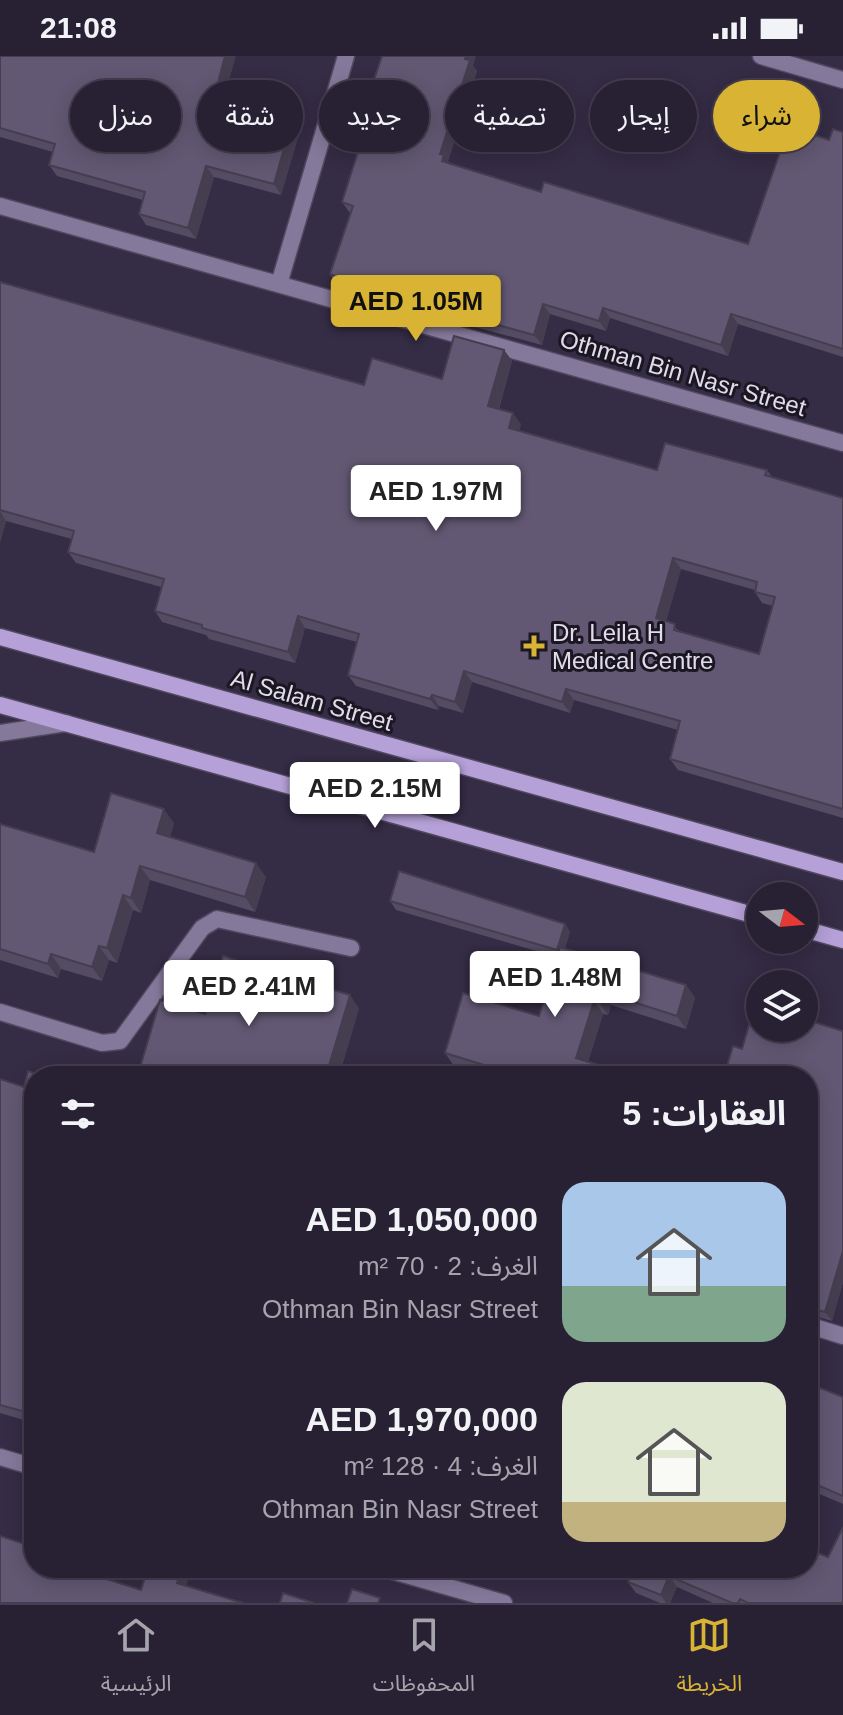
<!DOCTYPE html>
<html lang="ar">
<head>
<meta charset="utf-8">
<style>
	:root { --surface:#282134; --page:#30293c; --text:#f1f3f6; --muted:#a5a3ac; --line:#443e4f; --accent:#d9b334 }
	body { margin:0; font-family:Arial,"Noto Sans Arabic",sans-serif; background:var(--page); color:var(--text); direction:rtl; height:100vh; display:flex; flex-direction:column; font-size:30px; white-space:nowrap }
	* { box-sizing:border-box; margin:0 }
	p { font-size:26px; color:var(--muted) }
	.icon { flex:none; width:44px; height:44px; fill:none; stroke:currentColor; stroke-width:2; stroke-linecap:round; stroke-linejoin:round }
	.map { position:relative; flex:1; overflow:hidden; direction:ltr }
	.details { position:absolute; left:24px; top:1010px; width:794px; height:512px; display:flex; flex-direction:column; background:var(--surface); border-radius:32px; box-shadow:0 4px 20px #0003,0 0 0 2px var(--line); direction:rtl }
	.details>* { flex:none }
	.top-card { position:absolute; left:24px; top:24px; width:796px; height:72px; direction:rtl; display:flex; gap:16px }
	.needle { width:52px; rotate:106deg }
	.controls { position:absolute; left:746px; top:826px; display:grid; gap:16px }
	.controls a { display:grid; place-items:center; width:72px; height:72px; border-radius:50%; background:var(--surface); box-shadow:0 4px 20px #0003,0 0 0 2px var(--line); font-size:40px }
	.price { position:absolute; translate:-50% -68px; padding:0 18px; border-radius:8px; background:#fff; color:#222; font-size:26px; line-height:52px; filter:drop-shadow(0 2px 4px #0008) }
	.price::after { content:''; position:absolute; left:50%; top:48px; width:24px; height:18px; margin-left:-12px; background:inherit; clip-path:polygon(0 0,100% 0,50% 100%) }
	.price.active { background:var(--accent); color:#111 }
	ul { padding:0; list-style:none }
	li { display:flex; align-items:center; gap:24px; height:200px; padding:0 32px }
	li span { display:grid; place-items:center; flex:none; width:224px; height:160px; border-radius:24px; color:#555 }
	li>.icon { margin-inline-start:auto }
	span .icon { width:96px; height:96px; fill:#fffc; stroke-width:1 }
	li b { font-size:34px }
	h2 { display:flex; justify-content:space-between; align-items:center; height:96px; padding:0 32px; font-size:34px }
	.tag { padding:0 28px; border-radius:36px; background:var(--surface); box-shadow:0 4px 20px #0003,0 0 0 2px var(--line); font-size:28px; line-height:72px }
	.tag.active { background:var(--accent); color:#111 }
	.status { display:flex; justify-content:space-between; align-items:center; height:56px; padding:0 40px; background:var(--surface); direction:ltr }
	.status svg { height:22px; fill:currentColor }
	.tab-bar { display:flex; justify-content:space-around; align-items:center; height:112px; border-top:2px solid var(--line); background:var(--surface); font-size:22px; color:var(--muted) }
	.tab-bar a { display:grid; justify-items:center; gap:4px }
	.tab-bar .active { color:var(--accent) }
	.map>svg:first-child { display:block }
</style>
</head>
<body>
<div class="status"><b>21:08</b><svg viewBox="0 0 49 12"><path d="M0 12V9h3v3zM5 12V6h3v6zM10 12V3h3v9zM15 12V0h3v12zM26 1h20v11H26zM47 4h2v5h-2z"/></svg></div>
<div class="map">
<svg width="843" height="1547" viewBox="0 0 843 1547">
	<rect width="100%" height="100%" fill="#352c45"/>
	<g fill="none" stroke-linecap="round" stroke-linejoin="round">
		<defs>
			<polyline id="lane" points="0,956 102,987 120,985 202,872 217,863 351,892"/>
			<g id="street">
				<polyline points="761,0 843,24"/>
				<polyline points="0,150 843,387"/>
				<polyline points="279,228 346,0"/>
				<polyline points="0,677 66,667"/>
				<polyline points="808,1269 843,1280"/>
				<polyline points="0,1401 34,1411"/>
				<polyline points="382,1512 504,1547"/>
			</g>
			<g id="secondary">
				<polyline points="0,581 843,816"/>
				<polyline points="0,649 760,861"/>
				<polyline points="804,873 843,884"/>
			</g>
		</defs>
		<use href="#lane" stroke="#514860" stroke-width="19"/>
		<use href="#street" stroke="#514860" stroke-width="19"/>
		<use href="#secondary" stroke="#514860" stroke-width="19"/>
		<use href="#lane" stroke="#85799b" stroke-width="16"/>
		<use href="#street" stroke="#85799b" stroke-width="16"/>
		<use href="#secondary" stroke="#b5a0d7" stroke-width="16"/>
	</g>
	<g fill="#544c63" fill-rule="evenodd">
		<polygon points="0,0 227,33 303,64 281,139 214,121 196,183 146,169 139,158 143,144 57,120 49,109 53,96 0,81"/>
		<polygon points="473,10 477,15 448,105 450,107 541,136 748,188 829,84 843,76 843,301 738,268 728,300 610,262 606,275 550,258 542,289 375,244 337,229 330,218 350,157 342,146 370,57 365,50"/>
		<path d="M0,226L364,329L442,323L504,294L512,305L499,353L521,368L519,375L657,414H767L772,421L843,442V762L678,714L670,703L678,674L574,644L570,657L472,626L463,657L439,650L438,654L356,630L348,619L357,586L305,572L295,607L209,583L206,579L162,566L155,555L161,531L76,507L68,496L72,483L6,465L0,487ZM681,513L755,534V536L762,547L773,550L759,598L681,576L666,565Z"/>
		<polygon points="174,767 170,781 266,821 255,856 150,824 141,857 133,854 117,907 109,904 102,925 61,913 58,922 0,904 0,768 94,796"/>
		<polygon points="390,845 565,868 570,876 565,892 686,929 695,942 686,973 611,949 608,959 603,958 588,1006 635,1020 487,1020 454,1010 445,997 539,960 557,901 396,854"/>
		<polygon points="755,948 760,950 760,972 804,972 804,963 843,975 843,1226 832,1265 808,1258 808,1020 724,1020 733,990 742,993"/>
		<polygon points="359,952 339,1020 142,1020 139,1015 205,958"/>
		<polygon points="34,1020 34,1367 0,1357 0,1023 24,1031"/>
		<polygon points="808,1327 843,1341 843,1448 808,1433"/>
		<polygon points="608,1512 808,1512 843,1547 713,1547 677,1531 670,1547 660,1547 636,1537 628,1526 631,1519"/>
	</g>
	<g fill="#453e50">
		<polygon points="225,0 236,0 224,42 217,31"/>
		<polygon points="466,0 476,0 473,10 477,15 448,105 451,109 442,105 440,98"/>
		<polygon points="295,53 303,64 281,139 274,128"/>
		<polygon points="206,110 214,121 196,183 188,172"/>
		<polygon points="543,248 550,258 542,289 534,279"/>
		<polygon points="603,252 610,262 606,275 599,265"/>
		<polygon points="731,258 738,268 728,300 721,289"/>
		<polygon points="504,294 512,305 496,361 488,350"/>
		<polygon points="513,357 521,368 517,383 509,372"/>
		<polygon points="0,455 6,465 0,487"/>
		<polygon points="673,502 681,513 664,573 656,562"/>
		<polygon points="298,560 305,572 295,607 288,596"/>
		<polygon points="464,615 472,626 463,657 455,646"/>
		<polygon points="566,633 574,644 570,657 562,646"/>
		<polygon points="432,639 439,650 438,654 430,643"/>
		<polygon points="164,753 174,767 167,792 157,777"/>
		<polygon points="256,807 266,821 255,856 245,841"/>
		<polygon points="140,810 150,824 141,857 131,842"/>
		<polygon points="123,839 133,854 117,907 107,892"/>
		<polygon points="565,868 570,876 562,902 557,894"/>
		<polygon points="99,890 109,904 102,925 92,911"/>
		<polygon points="51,898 61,913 58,922 48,908"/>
		<polygon points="686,929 695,942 686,973 677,960"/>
		<polygon points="602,936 611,949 608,959 599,946"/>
		<polygon points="350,939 359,952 339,1020 326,1020"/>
		<polygon points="594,945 603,958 585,1015 576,1002"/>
		<polygon points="843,1195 843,1226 832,1265 825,1256"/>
		<polygon points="78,1512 85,1512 87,1515 84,1524 78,1514"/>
		<polygon points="182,1512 190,1512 191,1514 184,1537 177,1527"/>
		<polygon points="669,1520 677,1531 670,1547 666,1547 661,1539"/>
	</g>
	<g fill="#625873" stroke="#453e50" stroke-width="2" fill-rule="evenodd">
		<polygon points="0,0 225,0 217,31 295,53 274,128 206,110 188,172 139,158 145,136 49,109 55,88 0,72"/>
		<polygon points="382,0 466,0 465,3 470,4 440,98 444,99 442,105 541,136 544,126 748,188 789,70 829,84 833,73 843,76 843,293 731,258 721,289 603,252 599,265 543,248 534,279 367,233 330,218 353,150 342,146 372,52 365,50"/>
		<path d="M0,226L364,329L372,302L442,323L454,280L504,294L488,350L513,357L509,372L657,414L665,387L767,414L765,419L843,442V753L670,703L680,665L566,633L562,646L464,615L455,646L432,639L430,643L348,619L359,578L298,560L288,596L202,572V569L155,555L164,523L68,496L74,475L0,454ZM673,502L757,526L755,536L775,541L759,598L674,574L675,568L656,562Z"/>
		<polygon points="111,737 164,753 157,777 256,807 245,841 140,810 131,842 123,839 107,892 99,890 92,911 51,898 48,908 0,893 0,768 94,796"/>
		<polygon points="399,815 565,868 557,894 390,845"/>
		<polygon points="560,891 686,929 677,960 602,936 599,946 594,945 576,1002 635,1020 513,1020 513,1018 445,997 463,937 539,960"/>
		<polygon points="223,900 350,939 326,1020 155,1020 139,1015 160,944 205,958"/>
		<polygon points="755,948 760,950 760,972 804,972 804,963 843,975 843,1195 825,1256 808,1251 808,1020 724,1020 733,990 742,993"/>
		<polygon points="28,1015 43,1020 34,1020 33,1358 0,1349 0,1023 24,1031"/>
		<polygon points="808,1327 843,1341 843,1440 808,1425"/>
		<polygon points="843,1471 843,1547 748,1547 740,1543 738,1547 732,1547 669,1520 661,1539 628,1526 634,1512 808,1512 808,1493 828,1501"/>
		<polygon points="0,1480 34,1491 34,1512 78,1512 78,1514 141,1534 148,1512 182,1512 177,1527 243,1547 0,1547"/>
		<polygon points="352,1533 380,1542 378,1547 347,1547"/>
		<polygon points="283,1537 314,1547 280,1547"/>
	</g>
	<path fill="#d9b334" stroke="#1b1722" stroke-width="3" d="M530 578h8v8h8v8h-8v8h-8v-8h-8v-8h8z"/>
	<g text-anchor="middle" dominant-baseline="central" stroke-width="6" stroke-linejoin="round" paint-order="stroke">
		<g font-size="24" fill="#e1dbeb" stroke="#1b1722">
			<text transform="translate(683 317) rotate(16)">Othman Bin Nasr Street</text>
			<text transform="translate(312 644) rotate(16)">Al Salam Street</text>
		</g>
		<g font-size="24" fill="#e1dbeb" stroke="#1b1722" text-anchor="start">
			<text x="552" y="576">Dr. Leila H<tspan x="552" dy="28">Medical Centre</tspan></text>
		</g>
	</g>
</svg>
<div class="controls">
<a><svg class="needle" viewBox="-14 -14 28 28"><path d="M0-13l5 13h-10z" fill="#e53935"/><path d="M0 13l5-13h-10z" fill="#a5a3ac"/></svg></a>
<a><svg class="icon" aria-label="layers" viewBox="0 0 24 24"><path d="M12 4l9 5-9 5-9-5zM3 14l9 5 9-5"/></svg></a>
</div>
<b class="price active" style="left:416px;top:287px">AED 1.05M</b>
<b class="price" style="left:436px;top:477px">AED 1.97M</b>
<b class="price" style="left:375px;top:774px">AED 2.15M</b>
<b class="price" style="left:555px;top:963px">AED 1.48M</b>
<b class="price" style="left:249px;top:972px">AED 2.41M</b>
<div class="top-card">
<a class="tag active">شراء</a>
<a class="tag">إيجار</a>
<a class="tag">تصفية</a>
<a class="tag">جديد</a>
<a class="tag">شقة</a>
<a class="tag">منزل</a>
</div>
<section class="details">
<h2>العقارات: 5<svg class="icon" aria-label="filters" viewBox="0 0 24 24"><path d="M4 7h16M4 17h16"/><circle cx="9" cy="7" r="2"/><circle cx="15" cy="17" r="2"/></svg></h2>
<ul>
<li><span style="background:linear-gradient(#a9c7e8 65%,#7fa58c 0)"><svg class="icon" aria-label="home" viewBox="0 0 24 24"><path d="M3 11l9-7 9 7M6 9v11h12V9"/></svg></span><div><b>AED 1,050,000</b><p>الغرف: 2 · 70 m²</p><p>Othman Bin Nasr Street</p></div></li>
<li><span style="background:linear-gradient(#dfe7d0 75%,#c2b280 0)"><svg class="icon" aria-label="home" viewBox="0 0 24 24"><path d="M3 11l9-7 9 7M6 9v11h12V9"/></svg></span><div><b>AED 1,970,000</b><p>الغرف: 4 · 128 m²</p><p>Othman Bin Nasr Street</p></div></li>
</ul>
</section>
</div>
<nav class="tab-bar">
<a class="active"><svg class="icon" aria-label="map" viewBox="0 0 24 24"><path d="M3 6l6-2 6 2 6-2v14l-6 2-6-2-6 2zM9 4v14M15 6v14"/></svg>الخريطة</a>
<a><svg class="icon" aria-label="saved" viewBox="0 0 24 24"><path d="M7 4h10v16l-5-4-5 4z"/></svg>المحفوظات</a>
<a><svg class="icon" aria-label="home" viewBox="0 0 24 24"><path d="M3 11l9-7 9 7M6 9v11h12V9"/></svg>الرئيسية</a>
</nav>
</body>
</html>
